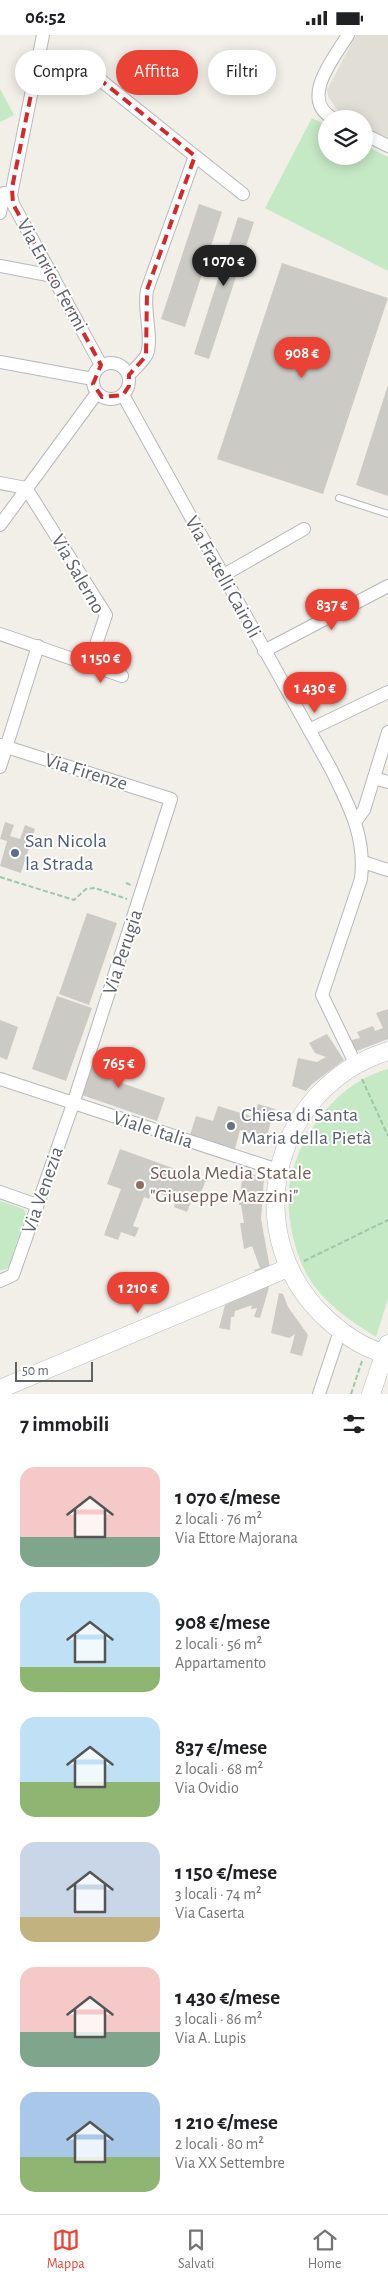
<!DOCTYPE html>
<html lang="it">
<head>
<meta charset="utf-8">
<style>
	:root { --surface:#fff; --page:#f2f2f2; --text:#202124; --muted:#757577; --line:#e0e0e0; --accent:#ea4335 }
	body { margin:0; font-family:"Alegreya Sans",sans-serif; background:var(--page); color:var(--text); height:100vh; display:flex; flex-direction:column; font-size:19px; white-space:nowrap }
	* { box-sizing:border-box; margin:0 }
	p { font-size:16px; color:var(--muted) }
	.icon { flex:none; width:28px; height:28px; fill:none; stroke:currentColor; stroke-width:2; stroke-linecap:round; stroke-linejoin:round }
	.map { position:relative; height:1359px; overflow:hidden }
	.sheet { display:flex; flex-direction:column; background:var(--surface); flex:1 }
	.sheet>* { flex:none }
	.top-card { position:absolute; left:15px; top:15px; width:359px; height:45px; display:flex; gap:10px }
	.controls { position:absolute; left:318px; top:75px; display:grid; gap:10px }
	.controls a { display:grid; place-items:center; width:55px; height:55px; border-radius:50%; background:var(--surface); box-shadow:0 2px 12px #0003; font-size:25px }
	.scale { position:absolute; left:15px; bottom:12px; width:78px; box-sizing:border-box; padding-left:5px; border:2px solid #5f6368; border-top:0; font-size:14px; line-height:18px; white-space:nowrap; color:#5f6368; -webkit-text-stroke:4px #fff; paint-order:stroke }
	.price { position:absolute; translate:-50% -42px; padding:0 11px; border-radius:18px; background:var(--accent); color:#fff; font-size:16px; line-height:32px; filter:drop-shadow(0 1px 2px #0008) }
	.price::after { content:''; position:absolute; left:50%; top:30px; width:15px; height:11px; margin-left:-8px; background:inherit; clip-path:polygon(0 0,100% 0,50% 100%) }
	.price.on { background:#222; color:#fff }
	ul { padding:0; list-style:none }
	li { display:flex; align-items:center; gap:15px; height:125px; padding:0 20px }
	li span { display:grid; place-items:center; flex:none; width:140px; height:100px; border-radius:15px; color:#555 }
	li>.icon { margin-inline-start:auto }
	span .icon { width:60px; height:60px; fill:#fffc; stroke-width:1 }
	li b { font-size:21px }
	h2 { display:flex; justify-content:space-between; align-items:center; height:60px; padding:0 20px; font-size:21px }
	.tag { padding:0 18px; border-radius:22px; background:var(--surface); box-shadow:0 2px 12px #0003; font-size:18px; line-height:45px }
	.tag.on { background:var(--accent); color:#fff }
	.status { display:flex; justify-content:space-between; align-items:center; height:35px; padding:0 25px; background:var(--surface); direction:ltr }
	.status svg { height:14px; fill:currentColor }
	.dock { display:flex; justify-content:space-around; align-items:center; height:70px; border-top:1px solid var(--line); background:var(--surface); font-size:14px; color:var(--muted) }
	.dock a { display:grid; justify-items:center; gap:2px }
	.dock .on { color:var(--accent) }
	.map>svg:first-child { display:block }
</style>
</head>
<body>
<div class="status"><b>06:52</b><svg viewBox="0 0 49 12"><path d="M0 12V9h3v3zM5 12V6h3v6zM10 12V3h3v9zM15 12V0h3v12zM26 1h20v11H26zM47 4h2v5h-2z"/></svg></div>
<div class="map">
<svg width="388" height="1359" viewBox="0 0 388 1359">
	<rect width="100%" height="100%" fill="#f1efe8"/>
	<polygon fill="#e1ded6" points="356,0 388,0 388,104 364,91 364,84 350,84 339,78 328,61 327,55"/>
	<g fill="#c5e8c5">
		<polygon points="0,54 14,80 0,87"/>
		<polygon points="312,83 326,90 326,121 364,121 364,110 388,122 388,236 265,173"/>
		<path d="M388,1034V1264L376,1302C349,1285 322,1267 306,1238C293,1214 285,1174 290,1146C300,1097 339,1047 388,1034Z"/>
		<polygon points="0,1166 24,1174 26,1180 8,1233 0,1236"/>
	</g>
	<g fill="#cccac5">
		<polygon points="199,169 222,177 185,292 161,284"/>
		<polygon points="238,182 254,187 209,324 194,319"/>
		<polygon points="282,228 388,263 323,459 217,424"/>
		<polygon points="388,350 388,461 356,450"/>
		<polygon points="5,787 14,790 10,801 20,804 25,790 35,794 21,838 0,831 7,806 0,804"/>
		<polygon points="87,878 117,888 89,970 59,959"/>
		<polygon points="57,961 92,973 66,1046 32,1034"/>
		<polygon points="388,974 388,1004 354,1017 347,1006 360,1003 357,997 373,991 375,996 383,993 376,978"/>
		<polygon points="0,985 18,992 7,1025 0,1022"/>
		<polygon points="327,999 344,1025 312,1049 306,1056 292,1051 298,1023 317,1027 326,1022 315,1018 309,1008"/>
		<polygon points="98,1015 125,1024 122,1033 118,1031 115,1042 111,1041 110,1044 165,1063 157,1086 82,1060"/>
		<polygon points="258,1069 275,1074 266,1103 240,1095 235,1114 190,1100 196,1081 213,1086 218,1071 254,1082"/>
		<polygon points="120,1114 206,1145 200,1160 191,1157 189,1162 185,1160 183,1164 191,1167 187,1177 174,1172 175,1168 166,1165 167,1161 152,1156 149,1164 144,1162 133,1191 139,1193 135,1202 121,1197 118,1205 104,1200 121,1154 107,1149"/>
		<polygon points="243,1136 264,1143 261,1184 270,1233 256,1239 254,1235 260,1233 252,1211 244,1214 240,1188 244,1188 241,1170 239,1170"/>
		<polygon points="270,1249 260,1283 254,1282 257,1273 251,1274 252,1270 235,1276 234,1282 231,1282 230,1295 219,1293 225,1270"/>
		<polygon points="279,1258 283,1259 288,1272 308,1300 302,1321 290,1318 295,1299 289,1303 271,1298"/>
	</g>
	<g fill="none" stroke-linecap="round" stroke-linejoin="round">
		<defs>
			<polyline id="lane" points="339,463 388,479"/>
			<g id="street">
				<polyline points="43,0 11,160 13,169 101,330"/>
				<path d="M38,25L88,35L195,121L147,255C143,275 153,302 147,319C144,326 134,334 129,340"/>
				<path d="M334,84C298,65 334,23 348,0"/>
				<polyline points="364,99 388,111"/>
				<polyline points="195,121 243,159"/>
				<polyline points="0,178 4,158"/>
				<polyline points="0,231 53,241"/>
				<polyline points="0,327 93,344"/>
				<circle cx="111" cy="346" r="18"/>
				<path d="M123,360L331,734C349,771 366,801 361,844L322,960L356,1030"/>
				<polyline points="0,448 26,453 106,580 89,630"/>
				<polyline points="0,490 97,358"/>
				<polyline points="222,541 304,494"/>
				<polyline points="0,599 122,641"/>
				<polyline points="264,616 388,551"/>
				<polyline points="309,695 388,657"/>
				<polyline points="0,710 171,764 73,1069 13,1240 0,1246"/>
				<polyline points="0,732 38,611"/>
				<polyline points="374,743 388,747"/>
				<polyline points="356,786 364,775 388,697"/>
				<polyline points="363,827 388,835"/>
				<polyline points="0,1044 278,1135"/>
				<polyline points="0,1157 37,1170"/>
				<polyline points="319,1359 340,1296"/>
			</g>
			<g id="secondary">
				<path d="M388,1016C270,1053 236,1204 329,1286C346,1301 366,1315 388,1319"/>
				<polyline points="0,1354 288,1233"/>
				<polyline points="371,1359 388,1309"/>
			</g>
		</defs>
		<use href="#lane" stroke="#b5b8bc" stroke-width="8"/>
		<use href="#street" stroke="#b5b8bc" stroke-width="14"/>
		<use href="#secondary" stroke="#b6babf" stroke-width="19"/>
		<g stroke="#9cc7a9" stroke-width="2" stroke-dasharray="5 2.5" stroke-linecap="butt">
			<polyline points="0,842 74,865 86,854 95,853 127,864"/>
			<polyline points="126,848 131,850"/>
			<polyline points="362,1044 388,1101"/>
			<polyline points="304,1226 388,1185"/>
			<polyline points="351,1359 362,1326"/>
		</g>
		<use href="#lane" stroke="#fff" stroke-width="6"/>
		<use href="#street" stroke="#fff" stroke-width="12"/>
		<use href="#secondary" stroke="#fff" stroke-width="18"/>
	</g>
	<path fill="none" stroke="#d62828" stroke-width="4" stroke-dasharray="10 6" stroke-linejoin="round" d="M38,25L88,35L195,121L147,255L146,321L129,340V351L123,360L102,362L93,349L101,330L13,169L12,153Z"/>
	<circle fill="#5c6f8a" stroke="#fff" stroke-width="2" cx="15" cy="818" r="5"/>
	<circle fill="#6b7280" stroke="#fff" stroke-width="2" cx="231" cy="1091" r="5"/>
	<circle fill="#8d6e63" stroke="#fff" stroke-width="2" cx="140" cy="1150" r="5"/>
	<g text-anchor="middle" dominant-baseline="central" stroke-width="4" stroke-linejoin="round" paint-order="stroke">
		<g font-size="20" fill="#5f6368" stroke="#fff">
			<text transform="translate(52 240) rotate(61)">Via Enrico Fermi</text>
			<text transform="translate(78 539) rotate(60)">Via Salerno</text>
			<text transform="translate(223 542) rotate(61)">Via Fratelli Cairoli</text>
			<text transform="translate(86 737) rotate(17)">Via Firenze</text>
			<text transform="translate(123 917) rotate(-72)">Via Perugia</text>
			<text transform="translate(153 1095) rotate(18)">Viale Italia</text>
			<text transform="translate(43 1155) rotate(-71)">Via Venezia</text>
		</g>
		<g font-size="20" fill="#4e5e75" stroke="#fff" text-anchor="start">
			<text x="25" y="806">San Nicola<tspan x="25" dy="23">la Strada</tspan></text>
		</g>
		<g font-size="20" fill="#5b616d" stroke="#fff" text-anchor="start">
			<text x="241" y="1080">Chiesa di Santa<tspan x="241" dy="23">Maria della Pietà</tspan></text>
		</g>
		<g font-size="20" fill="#785e54" stroke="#fff" text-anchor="start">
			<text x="150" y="1138">Scuola Media Statale<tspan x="150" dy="23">"Giuseppe Mazzini"</tspan></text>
		</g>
	</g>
</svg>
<div class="controls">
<a><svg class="icon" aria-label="layers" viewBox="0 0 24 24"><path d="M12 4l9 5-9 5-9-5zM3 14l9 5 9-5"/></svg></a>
</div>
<div class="scale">50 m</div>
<b class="price on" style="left:224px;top:252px">1 070 €</b>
<b class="price" style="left:302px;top:344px">908 €</b>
<b class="price" style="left:332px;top:596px">837 €</b>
<b class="price" style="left:101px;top:649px">1 150 €</b>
<b class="price" style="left:315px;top:679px">1 430 €</b>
<b class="price" style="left:119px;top:1054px">765 €</b>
<b class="price" style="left:138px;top:1279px">1 210 €</b>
<div class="top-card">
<a class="tag">Compra</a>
<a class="tag on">Affitta</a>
<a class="tag">Filtri</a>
</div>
</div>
<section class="sheet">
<h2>7 immobili<svg class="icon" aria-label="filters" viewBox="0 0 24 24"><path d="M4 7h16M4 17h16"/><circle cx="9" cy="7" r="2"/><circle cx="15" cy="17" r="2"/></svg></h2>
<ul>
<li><span style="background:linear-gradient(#f6c9c9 70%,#7fa58c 0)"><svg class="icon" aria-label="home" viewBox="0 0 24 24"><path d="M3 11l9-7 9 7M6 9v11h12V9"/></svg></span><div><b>1 070 €/mese</b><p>2 locali · 76 m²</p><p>Via Ettore Majorana</p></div></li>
<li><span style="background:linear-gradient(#bfe0f5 75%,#8fb573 0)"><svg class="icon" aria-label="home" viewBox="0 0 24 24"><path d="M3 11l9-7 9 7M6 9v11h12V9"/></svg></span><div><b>908 €/mese</b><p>2 locali · 56 m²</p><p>Appartamento</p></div></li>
<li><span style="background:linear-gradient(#bfe0f5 65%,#8fb573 0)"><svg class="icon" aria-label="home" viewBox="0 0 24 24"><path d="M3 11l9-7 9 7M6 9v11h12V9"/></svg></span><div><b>837 €/mese</b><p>2 locali · 68 m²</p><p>Via Ovidio</p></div></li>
<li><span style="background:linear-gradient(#c9d6e8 75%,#c2b280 0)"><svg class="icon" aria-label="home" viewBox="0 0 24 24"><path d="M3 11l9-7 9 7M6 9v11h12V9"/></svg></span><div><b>1 150 €/mese</b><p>3 locali · 74 m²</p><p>Via Caserta</p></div></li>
<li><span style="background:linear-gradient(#f6c9c9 65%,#7fa58c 0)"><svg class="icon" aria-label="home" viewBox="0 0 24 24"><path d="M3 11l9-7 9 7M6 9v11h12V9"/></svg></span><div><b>1 430 €/mese</b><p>3 locali · 86 m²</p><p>Via A. Lupis</p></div></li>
<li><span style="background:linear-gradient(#a9c7e8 65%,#8fb573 0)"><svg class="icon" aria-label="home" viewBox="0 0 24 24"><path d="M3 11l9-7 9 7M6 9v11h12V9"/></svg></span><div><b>1 210 €/mese</b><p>2 locali · 80 m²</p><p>Via XX Settembre</p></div></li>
</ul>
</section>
<nav class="dock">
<a class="on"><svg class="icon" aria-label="map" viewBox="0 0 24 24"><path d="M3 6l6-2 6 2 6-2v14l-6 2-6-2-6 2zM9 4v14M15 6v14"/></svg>Mappa</a>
<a><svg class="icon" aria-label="saved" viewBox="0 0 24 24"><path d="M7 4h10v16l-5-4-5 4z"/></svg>Salvati</a>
<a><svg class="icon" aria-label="home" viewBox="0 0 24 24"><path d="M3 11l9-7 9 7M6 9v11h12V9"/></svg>Home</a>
</nav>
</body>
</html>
